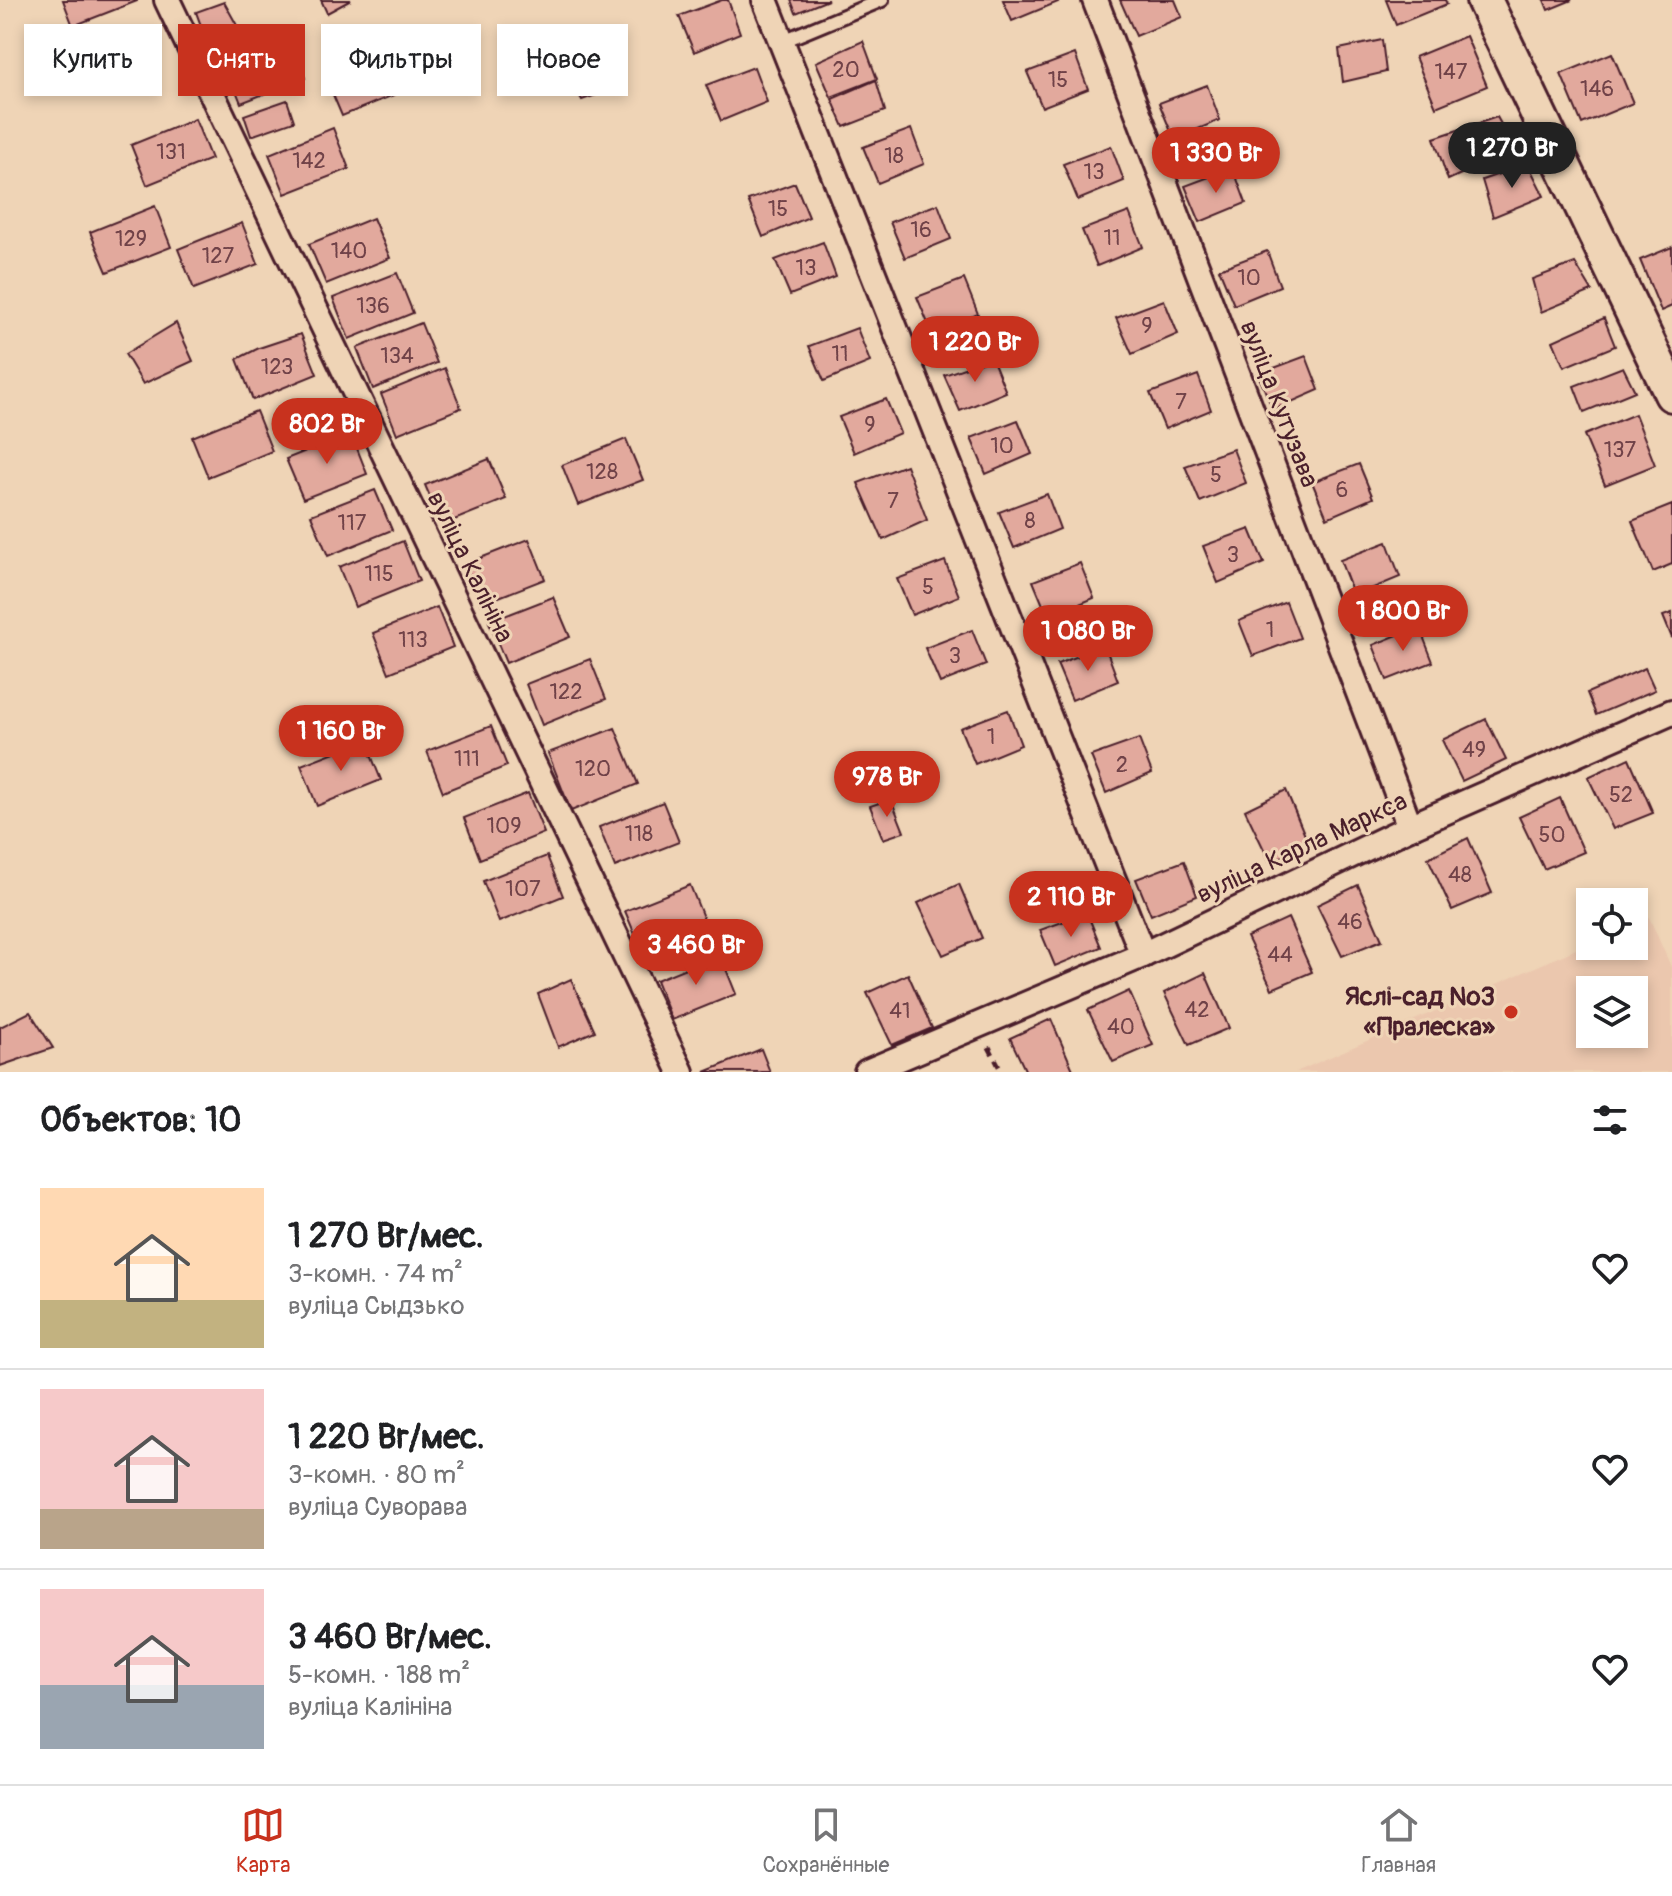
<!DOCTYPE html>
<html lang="ru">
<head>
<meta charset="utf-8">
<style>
	:root { --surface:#fff; --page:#f2f2f2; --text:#202124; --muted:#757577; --line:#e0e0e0; --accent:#c8321e }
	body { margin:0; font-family:Pangolin,sans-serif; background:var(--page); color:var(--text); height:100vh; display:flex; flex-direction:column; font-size:30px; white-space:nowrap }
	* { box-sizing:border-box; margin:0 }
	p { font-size:26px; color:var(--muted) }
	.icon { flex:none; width:44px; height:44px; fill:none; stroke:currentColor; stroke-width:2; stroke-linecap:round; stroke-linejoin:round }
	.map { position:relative; height:1072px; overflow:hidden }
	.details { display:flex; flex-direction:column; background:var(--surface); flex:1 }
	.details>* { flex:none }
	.hud { position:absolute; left:24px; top:24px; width:800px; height:72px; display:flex; gap:16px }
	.buttons { position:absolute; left:1576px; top:888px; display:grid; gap:16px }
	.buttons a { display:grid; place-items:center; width:72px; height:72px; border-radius:0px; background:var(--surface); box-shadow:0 4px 12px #0003; font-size:40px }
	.price { position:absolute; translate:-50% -68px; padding:0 18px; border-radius:28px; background:var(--accent); color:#fff; font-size:26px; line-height:52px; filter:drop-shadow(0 2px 4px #0008) }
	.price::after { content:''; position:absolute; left:50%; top:48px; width:24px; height:18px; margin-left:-12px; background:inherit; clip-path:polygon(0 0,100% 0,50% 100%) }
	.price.current { background:#222; color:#fff }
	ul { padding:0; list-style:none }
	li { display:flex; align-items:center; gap:24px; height:200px; padding:0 40px }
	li+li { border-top:2px solid var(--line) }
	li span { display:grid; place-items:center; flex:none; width:224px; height:160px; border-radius:0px; color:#555 }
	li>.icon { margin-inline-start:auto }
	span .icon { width:96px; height:96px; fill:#fffc; stroke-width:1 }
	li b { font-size:34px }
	h2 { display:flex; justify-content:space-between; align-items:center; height:96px; padding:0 40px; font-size:34px }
	.chip { padding:0 28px; border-radius:0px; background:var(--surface); box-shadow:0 4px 12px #0003; font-size:28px; line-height:72px }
	.chip.current { background:var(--accent); color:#fff }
	.menu { display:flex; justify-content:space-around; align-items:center; height:112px; border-top:2px solid var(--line); background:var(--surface); font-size:22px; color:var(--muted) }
	.menu a { display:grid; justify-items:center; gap:4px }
	.menu .current { color:var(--accent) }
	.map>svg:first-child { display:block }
</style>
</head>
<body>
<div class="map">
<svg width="1672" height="1072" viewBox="0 0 1672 1072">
	<rect width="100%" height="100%" fill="#efd4b6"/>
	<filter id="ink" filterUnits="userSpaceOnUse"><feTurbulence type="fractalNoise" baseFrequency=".0125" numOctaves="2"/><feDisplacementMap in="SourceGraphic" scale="16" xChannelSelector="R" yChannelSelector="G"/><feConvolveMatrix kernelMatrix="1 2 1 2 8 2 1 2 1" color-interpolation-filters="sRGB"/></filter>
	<g filter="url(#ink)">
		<path fill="#ebc7ae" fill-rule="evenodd" d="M1649,917L1672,969V1072H1296L1590,943V946H1634V923ZM1590,990H1634V1034H1590Z"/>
		<g fill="#e2a99d" stroke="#4a1f2b" stroke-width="2">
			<polygon points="63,0 137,0 137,1 73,26"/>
			<polygon points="321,0 351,0 327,13"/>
			<polygon points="722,0 728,0 740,33 694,52 679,16"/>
			<polygon points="791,0 828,0 796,13"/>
			<polygon points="1003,0 1057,0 1058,2 1012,21"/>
			<polygon points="1120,0 1175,0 1182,17 1136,36"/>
			<polygon points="1386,0 1445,0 1447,4 1396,25"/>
			<polygon points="1544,0 1572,0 1548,10"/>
			<polygon points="224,2 239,29 207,42 196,12"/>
			<polygon points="1466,36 1487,86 1436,107 1415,57"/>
			<polygon points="289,37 305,78 241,103 225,63"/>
			<polygon points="602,39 622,86 582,100 556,55"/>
			<polygon points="1382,40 1386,72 1343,82 1339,49"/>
			<polygon points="863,41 877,79 831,97 816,62"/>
			<polygon points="390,50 406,90 342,116 325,76"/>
			<polygon points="1612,53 1633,103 1582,124 1561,74"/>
			<polygon points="1075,54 1088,89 1042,107 1027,72"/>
			<polygon points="754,67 767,102 721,121 706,85"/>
			<polygon points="876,80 885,111 844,127 832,99"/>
			<polygon points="1207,85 1220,120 1174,139 1159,103"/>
			<polygon points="287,100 294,121 251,136 244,115"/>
			<polygon points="1497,117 1515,149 1448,180 1434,138"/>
			<polygon points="195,119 211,159 147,185 131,145"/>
			<polygon points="333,128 349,169 285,194 269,154"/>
			<polygon points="911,129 924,164 878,183 863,147"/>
			<polygon points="1111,146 1124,181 1078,200 1063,164"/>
			<polygon points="1528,164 1544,196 1493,217 1482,180"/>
			<polygon points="1233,168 1246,203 1200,222 1185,186"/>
			<polygon points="795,183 809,217 763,237 748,200"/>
			<polygon points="938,204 951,239 905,258 890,222"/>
			<polygon points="155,206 171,247 107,272 90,232"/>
			<polygon points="1129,212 1143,247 1097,266 1082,230"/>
			<polygon points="373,218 390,258 326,284 309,244"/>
			<polygon points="242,223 258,264 194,289 178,249"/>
			<polygon points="823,242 836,277 790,295 775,260"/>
			<polygon points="1672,247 1672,306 1661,311 1640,260"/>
			<polygon points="1267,251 1280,286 1234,305 1219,269"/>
			<polygon points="1575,263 1592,291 1541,312 1532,279"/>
			<polygon points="397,273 413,313 349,339 333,298"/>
			<polygon points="964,279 978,314 932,333 917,297"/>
			<polygon points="1164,300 1178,334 1132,354 1116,318"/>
			<polygon points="1604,318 1615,346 1564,367 1553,341"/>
			<polygon points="176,323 193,361 143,384 125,354"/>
			<polygon points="421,323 437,363 373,389 357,348"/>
			<polygon points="857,328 870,362 824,381 809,346"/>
			<polygon points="301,334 317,374 253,400 237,359 259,348"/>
			<polygon points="1306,356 1319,390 1273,410 1258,374"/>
			<polygon points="992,358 1006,392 960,411 944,375"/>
			<polygon points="1623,367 1635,391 1584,412 1574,386"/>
			<polygon points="445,368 461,408 397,434 381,394"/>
			<polygon points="1198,375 1211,410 1165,429 1150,393"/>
			<polygon points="886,399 900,433 854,453 839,417"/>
			<polygon points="256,411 272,451 208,477 192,437"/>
			<polygon points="1635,414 1655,465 1605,485 1584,435"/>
			<polygon points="1018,420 1032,454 986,474 971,438"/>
			<polygon points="351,433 367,474 303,499 286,459"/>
			<polygon points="626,439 643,480 578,505 562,465"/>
			<polygon points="1233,449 1246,483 1200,502 1185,466"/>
			<polygon points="489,459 506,499 442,525 425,485"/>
			<polygon points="1359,464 1373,498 1327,518 1312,482"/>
			<polygon points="906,465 927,520 883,540 858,483"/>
			<polygon points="375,490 392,530 328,556 311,515"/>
			<polygon points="1047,494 1060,529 1014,548 999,512"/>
			<polygon points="1672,505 1672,564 1653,572 1632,521"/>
			<polygon points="1250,529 1264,563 1218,583 1203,546"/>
			<polygon points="529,539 545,579 481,604 465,564"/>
			<polygon points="403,541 419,581 355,607 339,567"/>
			<polygon points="1387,542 1400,577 1354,596 1340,560"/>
			<polygon points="945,561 959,596 912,615 897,579"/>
			<polygon points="1080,563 1094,598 1048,617 1033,581"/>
			<polygon points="553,597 570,637 506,663 489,622"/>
			<polygon points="1286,602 1300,638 1253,656 1239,621"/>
			<polygon points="437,607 453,647 389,673 373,633"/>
			<polygon points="1672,613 1672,638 1663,616"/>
			<polygon points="1419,626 1433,662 1387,680 1373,645"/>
			<polygon points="972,630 986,665 940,683 925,648"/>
			<polygon points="1105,646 1118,681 1072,700 1057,664"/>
			<polygon points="590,659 606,699 542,725 526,684"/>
			<polygon points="1645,668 1655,690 1596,715 1587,693"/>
			<polygon points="1008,710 1021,745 975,764 960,728"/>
			<polygon points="1486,719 1506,760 1462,781 1442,740"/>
			<polygon points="491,726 507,766 443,792 427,751"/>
			<polygon points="615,728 638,784 571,811 548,753"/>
			<polygon points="1139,739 1152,773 1106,793 1091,756"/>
			<polygon points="365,740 381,780 317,806 301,765"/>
			<polygon points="1629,758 1653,813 1613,829 1588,777"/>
			<polygon points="1286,790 1309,845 1270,862 1245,810"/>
			<polygon points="528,793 544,833 480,859 464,818"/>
			<polygon points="1560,798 1584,852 1544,869 1519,817"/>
			<polygon points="891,799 904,832 883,839 870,806"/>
			<polygon points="663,802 679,842 615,867 599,827"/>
			<polygon points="1468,838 1492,893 1452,910 1428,858"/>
			<polygon points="547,856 563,896 499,922 483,881"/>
			<polygon points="1184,861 1197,896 1151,915 1136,879"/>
			<polygon points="959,884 982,938 943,955 918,903"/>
			<polygon points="690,885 706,925 642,951 625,911"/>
			<polygon points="1358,885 1382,940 1342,956 1317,905"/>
			<polygon points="1087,913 1101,947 1055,966 1040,930"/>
			<polygon points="1288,918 1312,972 1272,989 1247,937"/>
			<polygon points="720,954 736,994 672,1020 656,980"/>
			<polygon points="1205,973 1229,1028 1189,1045 1164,993"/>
			<polygon points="908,974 932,1028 892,1045 867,993"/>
			<polygon points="571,979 595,1031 558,1047 538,994"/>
			<polygon points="1129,991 1153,1045 1113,1062 1088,1010"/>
			<polygon points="30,1012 53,1048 0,1066 0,1027"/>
			<polygon points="1051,1019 1074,1072 1026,1072 1010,1038"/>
			<polygon points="761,1049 770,1072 705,1072"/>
		</g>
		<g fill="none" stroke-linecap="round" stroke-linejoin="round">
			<defs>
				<polyline id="lane" points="783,41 882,0"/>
				<g id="street">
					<polyline points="167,0 681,1072"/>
					<polyline points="765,0 1143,955"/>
					<polyline points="1095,0 1410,827"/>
					<polyline points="867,1072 1143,955 1410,827 1672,712"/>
				</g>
				<polyline id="secondary" points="1484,0 1672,394"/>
			</defs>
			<use href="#lane" stroke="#4a1f2b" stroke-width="18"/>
			<use href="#street" stroke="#4a1f2b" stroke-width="30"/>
			<use href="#secondary" stroke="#4a1f2b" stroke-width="40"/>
			<polyline stroke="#4a1f2b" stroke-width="5" stroke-dasharray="8 6" stroke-linecap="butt" points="989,1047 1002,1072"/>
			<use href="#lane" stroke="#efd4b6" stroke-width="12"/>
			<use href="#street" stroke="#efd4b6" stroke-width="24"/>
			<use href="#secondary" stroke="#efd4b6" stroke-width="34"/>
		</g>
	</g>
	<circle fill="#c8321e" stroke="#efd4b6" stroke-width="3" cx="1511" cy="1012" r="8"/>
	<g text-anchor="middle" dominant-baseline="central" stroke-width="6" stroke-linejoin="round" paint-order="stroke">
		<g font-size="22" fill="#704248">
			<text x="846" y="70">20</text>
			<text x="1451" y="72">147</text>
			<text x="1058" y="80">15</text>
			<text x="1597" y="89">146</text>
			<text x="171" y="152">131</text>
			<text x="894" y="156">18</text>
			<text x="309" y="161">142</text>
			<text x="1094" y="172">13</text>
			<text x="778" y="209">15</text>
			<text x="921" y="230">16</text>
			<text x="1112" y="238">11</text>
			<text x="131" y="239">129</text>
			<text x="349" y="251">140</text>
			<text x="218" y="256">127</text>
			<text x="806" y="268">13</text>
			<text x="1249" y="278">10</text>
			<text x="373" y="306">136</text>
			<text x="1147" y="326">9</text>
			<text x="840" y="354">11</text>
			<text x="397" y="356">134</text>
			<text x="277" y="367">123</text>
			<text x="1181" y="402">7</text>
			<text x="870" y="425">9</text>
			<text x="1002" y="446">10</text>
			<text x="1620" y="450">137</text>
			<text x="602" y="472">128</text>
			<text x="1216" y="475">5</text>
			<text x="1342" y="490">6</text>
			<text x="893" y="501">7</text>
			<text x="1030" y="521">8</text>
			<text x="352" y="523">117</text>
			<text x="1233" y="555">3</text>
			<text x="379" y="574">115</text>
			<text x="928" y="587">5</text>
			<text x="1270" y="630">1</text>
			<text x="413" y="640">113</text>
			<text x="955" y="656">3</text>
			<text x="566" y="692">122</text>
			<text x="991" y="737">1</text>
			<text x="1474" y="750">49</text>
			<text x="467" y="759">111</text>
			<text x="1122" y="765">2</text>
			<text x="593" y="769">120</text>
			<text x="1621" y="795">52</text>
			<text x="504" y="826">109</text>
			<text x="639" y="834">118</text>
			<text x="1552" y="835">50</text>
			<text x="1460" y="875">48</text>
			<text x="523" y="889">107</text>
			<text x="1350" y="922">46</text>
			<text x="1280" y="955">44</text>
			<text x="1197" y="1010">42</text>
			<text x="900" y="1011">41</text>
			<text x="1121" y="1027">40</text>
		</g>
		<g font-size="26" fill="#4a1f2b" stroke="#efd4b6">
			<text transform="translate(1279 404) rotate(69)">вуліца Кутузава</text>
			<text transform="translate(470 567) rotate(64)">вуліца Калініна</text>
			<text transform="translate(1302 848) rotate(-25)">вуліца Карла Маркса</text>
		</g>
		<g font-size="26" font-weight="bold" fill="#4a1f2b" stroke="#efd4b6" text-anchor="end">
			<text x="1495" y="997">Яслі-сад №3<tspan x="1495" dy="30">«Пралеска»</tspan></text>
		</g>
	</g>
</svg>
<div class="buttons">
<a><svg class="icon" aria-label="locate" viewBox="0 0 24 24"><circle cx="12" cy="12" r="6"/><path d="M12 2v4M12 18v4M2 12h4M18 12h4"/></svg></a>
<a><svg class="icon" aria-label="layers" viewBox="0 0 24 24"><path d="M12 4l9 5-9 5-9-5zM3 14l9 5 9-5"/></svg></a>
</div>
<b class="price current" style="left:1512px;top:190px">1 270 Br</b>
<b class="price" style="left:1216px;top:195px">1 330 Br</b>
<b class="price" style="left:975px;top:384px">1 220 Br</b>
<b class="price" style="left:327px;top:466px">802 Br</b>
<b class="price" style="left:1403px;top:653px">1 800 Br</b>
<b class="price" style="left:1088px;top:673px">1 080 Br</b>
<b class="price" style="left:341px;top:773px">1 160 Br</b>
<b class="price" style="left:887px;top:819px">978 Br</b>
<b class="price" style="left:1071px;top:939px">2 110 Br</b>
<b class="price" style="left:696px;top:987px">3 460 Br</b>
<div class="hud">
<a class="chip">Купить</a>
<a class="chip current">Снять</a>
<a class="chip">Фильтры</a>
<a class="chip">Новое</a>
</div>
</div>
<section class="details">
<h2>Объектов: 10<svg class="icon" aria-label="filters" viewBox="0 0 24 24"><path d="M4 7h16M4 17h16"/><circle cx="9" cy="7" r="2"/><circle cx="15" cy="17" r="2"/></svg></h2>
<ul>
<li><span style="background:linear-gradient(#ffd9b3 70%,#c2b280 0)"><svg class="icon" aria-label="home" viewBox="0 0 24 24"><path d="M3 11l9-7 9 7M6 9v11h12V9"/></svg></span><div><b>1 270 Br/мес.</b><p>3-комн. · 74 m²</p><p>вуліца Сыдзько</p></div><svg class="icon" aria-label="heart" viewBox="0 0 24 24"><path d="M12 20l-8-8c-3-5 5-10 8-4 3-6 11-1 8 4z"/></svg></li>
<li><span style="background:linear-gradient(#f6c9c9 75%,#b9a48a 0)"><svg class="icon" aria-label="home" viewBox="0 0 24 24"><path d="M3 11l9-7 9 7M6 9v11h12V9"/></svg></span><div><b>1 220 Br/мес.</b><p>3-комн. · 80 m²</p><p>вуліца Суворава</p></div><svg class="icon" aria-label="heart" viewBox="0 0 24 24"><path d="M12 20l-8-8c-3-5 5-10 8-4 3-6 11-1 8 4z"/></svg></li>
<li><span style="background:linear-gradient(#f6c9c9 60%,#9aa5b1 0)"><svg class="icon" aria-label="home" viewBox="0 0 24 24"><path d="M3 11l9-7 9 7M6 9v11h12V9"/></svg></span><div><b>3 460 Br/мес.</b><p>5-комн. · 188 m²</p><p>вуліца Калініна</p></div><svg class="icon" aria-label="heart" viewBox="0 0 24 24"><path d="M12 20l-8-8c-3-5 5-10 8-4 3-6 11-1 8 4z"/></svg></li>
</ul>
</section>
<nav class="menu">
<a class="current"><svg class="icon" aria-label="map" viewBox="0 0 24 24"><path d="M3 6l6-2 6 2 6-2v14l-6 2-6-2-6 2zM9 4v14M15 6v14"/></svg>Карта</a>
<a><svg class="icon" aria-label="saved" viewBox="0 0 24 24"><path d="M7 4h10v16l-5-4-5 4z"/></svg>Сохранённые</a>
<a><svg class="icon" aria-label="home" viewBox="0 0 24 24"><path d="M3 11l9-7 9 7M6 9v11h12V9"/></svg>Главная</a>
</nav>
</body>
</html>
